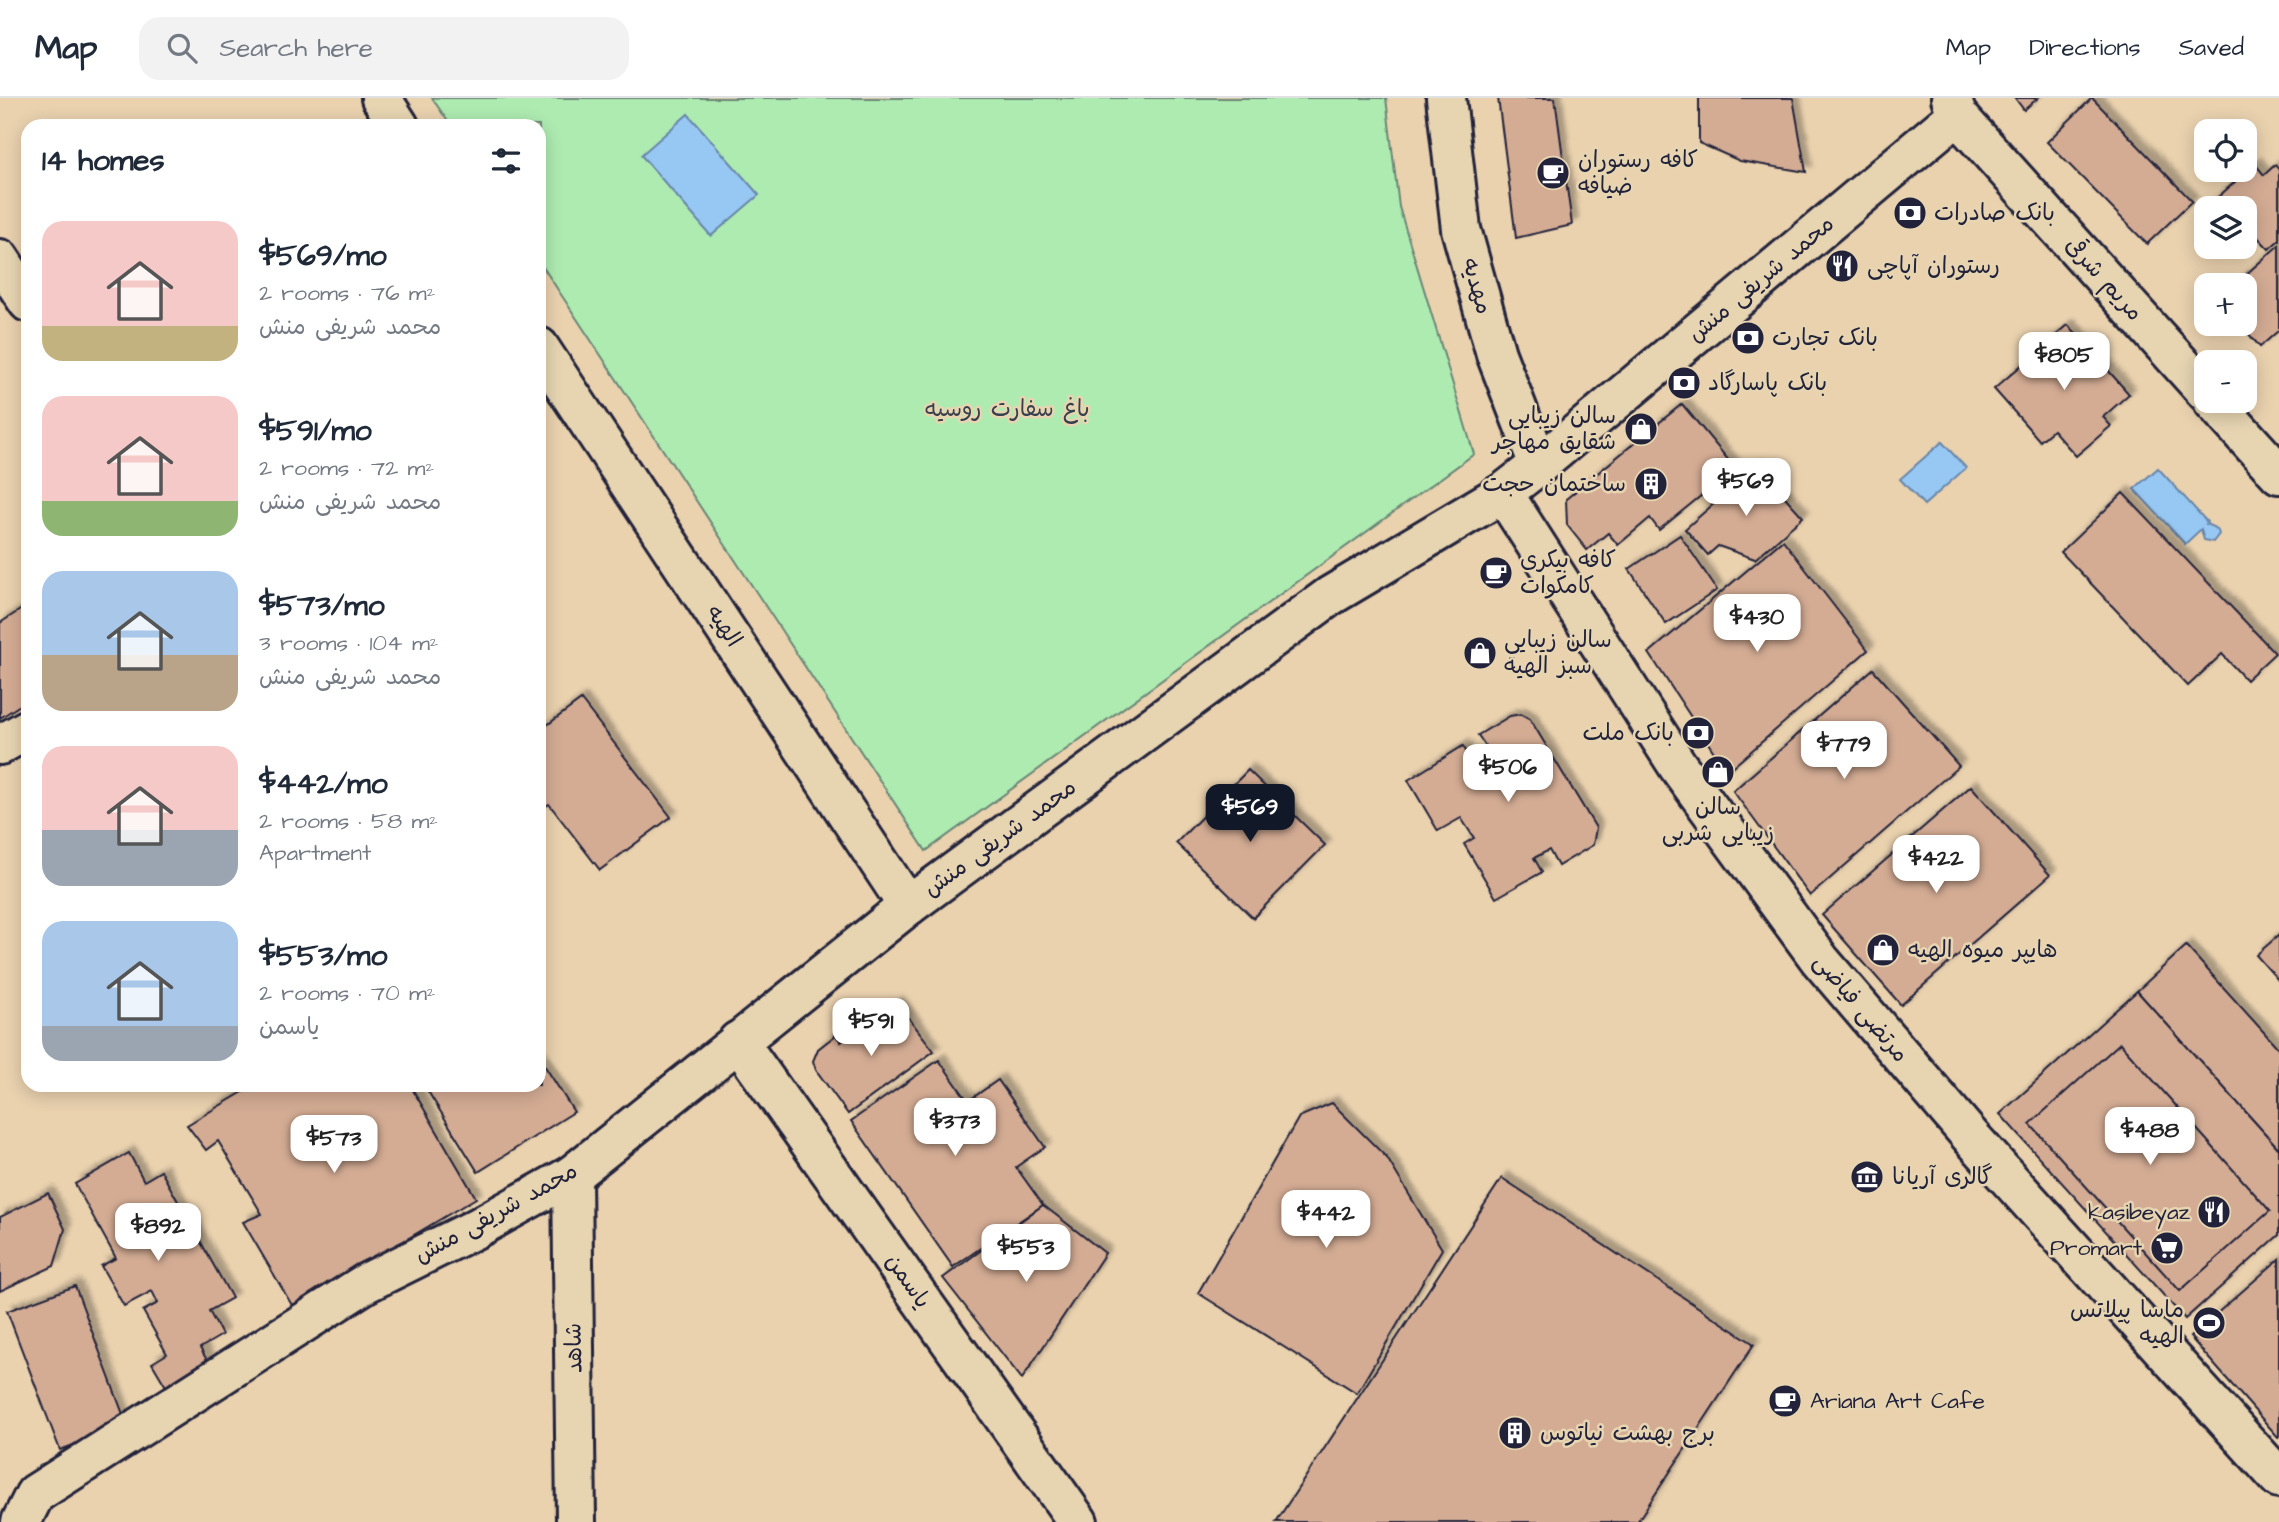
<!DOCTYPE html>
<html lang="en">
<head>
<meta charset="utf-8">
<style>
	:root { --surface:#fff; --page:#f2f2f3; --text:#1f2937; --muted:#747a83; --line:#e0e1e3; --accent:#111827 }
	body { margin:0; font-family:"Architects Daughter","Playpen Sans Arabic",sans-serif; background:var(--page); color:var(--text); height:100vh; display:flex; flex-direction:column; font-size:26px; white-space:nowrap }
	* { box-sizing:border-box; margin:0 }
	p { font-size:23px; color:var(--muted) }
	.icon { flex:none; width:38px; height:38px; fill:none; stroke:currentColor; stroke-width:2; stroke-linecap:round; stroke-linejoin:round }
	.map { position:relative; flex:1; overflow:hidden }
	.panel { position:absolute; left:21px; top:21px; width:525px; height:973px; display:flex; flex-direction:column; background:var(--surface); border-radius:21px; box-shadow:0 4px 18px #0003 }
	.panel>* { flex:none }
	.controls { position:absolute; left:2194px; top:21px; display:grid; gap:14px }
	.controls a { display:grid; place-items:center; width:63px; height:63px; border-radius:14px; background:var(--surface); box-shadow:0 4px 18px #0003; font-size:35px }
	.price { position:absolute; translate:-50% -60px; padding:0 16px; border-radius:14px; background:#fff; color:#222; font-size:23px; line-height:46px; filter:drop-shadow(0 2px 4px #0008) }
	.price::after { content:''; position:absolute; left:50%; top:42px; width:21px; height:16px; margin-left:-10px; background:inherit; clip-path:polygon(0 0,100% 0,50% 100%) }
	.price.on { background:var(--accent); color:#fff }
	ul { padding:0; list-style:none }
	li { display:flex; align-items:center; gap:21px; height:175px; padding:0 21px }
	li span { display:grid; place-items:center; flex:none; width:196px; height:140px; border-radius:21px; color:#555 }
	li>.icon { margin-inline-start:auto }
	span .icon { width:84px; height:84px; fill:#fffc; stroke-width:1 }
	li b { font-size:30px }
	h2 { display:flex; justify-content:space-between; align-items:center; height:84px; padding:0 21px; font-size:30px }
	header { display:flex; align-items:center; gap:42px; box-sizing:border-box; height:98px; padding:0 35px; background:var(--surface); border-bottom:2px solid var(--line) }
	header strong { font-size:33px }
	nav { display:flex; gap:38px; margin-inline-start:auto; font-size:24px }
	.search { width:490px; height:63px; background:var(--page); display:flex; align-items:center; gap:18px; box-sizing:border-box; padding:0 24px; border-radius:21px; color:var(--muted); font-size:26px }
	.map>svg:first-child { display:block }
</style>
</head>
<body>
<header>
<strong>Map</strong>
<div class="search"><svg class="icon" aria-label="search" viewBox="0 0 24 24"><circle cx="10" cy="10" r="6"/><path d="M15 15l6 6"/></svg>Search here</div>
<nav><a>Map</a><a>Directions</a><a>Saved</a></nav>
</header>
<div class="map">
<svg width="2279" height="1424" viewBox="0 0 2279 1424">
	<defs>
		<filter id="shadow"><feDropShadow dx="6" dy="-6" stdDeviation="2" flood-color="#0004"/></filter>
	</defs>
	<rect width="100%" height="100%" fill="#ead2af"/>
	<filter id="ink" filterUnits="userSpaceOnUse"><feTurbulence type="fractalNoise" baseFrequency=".0143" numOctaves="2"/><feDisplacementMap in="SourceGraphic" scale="14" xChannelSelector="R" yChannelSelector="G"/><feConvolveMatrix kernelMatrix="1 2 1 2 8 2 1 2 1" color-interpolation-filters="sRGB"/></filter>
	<g filter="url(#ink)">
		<polygon fill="#aeebb1" stroke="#688676" stroke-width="2" points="432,0 1386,0 1399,109 1474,356 926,753 539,163 539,28 451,28"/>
		<g fill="#97c8f3" stroke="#6886a9" stroke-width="2">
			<polygon points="688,16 759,97 711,138 641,57"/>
			<polygon points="1942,344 1966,370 1924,407 1900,381"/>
			<polygon points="2158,370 2207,424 2206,426 2217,431 2219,436 2213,444 2204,442 2201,431 2185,446 2134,391"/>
		</g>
		<g fill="#d4ac94" stroke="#22223b" stroke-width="2" filter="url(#shadow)">
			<polygon points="1498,0 1555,0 1572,127 1516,140"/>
			<polygon points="1699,0 1793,0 1806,74 1740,63 1699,45"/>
			<polygon points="2015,0 2038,0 2024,12"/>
			<polygon points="2092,0 2192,103 2147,146 2047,44"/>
			<polygon points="2255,66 2264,77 2275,67 2279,72 2279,142 2269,151 2248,129 2245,132 2245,110 2207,110 2207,125 2199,116"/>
			<polygon points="2279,147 2279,232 2260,249 2240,226 2245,226 2245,187 2234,187"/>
			<polygon points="2068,227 2129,296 2103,319 2111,328 2076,358 2053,332 2040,343 1994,291"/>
			<polygon points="1682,306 1735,370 1659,432 1650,420 1618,447 1608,435 1587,452 1567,427 1566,401"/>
			<polygon points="1757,368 1803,419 1755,461 1718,448 1708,457 1685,431"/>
			<polygon points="2123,395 2275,555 2246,582 2222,556 2188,588 2061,454"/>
			<polygon points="1680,437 1717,492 1666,526 1629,471"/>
			<polygon points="1783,442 1868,552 1727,674 1649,555"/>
			<polygon points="28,507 28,602 0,620 0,525"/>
			<polygon points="1873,571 1959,668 1810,798 1733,693"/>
			<polygon points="581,602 671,719 600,772 549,706 539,713 539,633"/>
			<polygon points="1521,616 1530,621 1596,730 1593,747 1558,768 1549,752 1534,760 1542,774 1496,800 1464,746 1474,740 1461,720 1438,733 1408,682 1463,648 1471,662 1488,652 1478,637 1510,618"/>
			<polygon points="1248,672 1325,747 1253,820 1176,745"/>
			<polygon points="1971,688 2050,777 1901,907 1822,817"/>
			<polygon points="2279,837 2279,883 2256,857"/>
			<polygon points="2186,848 2279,951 2279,1051 2137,893"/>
			<polygon points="2137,893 2279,1051 2279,1137 2185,1221 2000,1016"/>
			<polygon points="897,905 934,953 848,1016 816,972 813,963 818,951 836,937 841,944"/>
			<polygon points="2120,945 2270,1113 2180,1193 2030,1026"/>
			<polygon points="539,959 574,1014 478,1074 424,987 539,987"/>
			<polygon points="939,962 968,1003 998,982 1045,1049 1016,1069 1043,1107 953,1169 851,1023"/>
			<polygon points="255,987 410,987 476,1100 293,1209 243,1124 262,1116 218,1043 206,1052 187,1027"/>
			<polygon points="1332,1005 1387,1060 1442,1151 1357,1295 1198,1195 1299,1019"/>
			<polygon points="129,1055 144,1083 161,1073 232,1200 209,1213 222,1237 200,1250 211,1269 168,1292 152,1265 167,1256 143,1213 158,1205 152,1193 124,1208 101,1168 116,1160 75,1086"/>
			<polygon points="1502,1080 1754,1246 1637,1424 1276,1424"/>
			<polygon points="48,1095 65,1131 54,1168 0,1193 0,1119"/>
			<polygon points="1043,1107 1105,1155 1022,1281 943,1180"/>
			<polygon points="2279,1161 2279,1338 2278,1339 2190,1239"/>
			<polygon points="75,1188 127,1327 60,1352 7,1213"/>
		</g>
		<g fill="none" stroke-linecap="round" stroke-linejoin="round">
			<defs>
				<g id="minor">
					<polyline points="381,0 399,28"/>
					<polyline points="1446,0 1461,131 1496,256 1539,367"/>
					<polyline points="1951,0 1957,17 2207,295"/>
					<polyline points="0,161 28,204"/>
					<polyline points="539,249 908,808"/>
					<polyline points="2213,303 2279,376"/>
					<polyline points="0,647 28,631"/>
					<polyline points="738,943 1078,1424"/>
					<polyline points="572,1077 576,1424"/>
					<polyline points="21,1424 35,1396 366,1185 477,1130 572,1077 908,808 1330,498 1503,395 1539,367 1957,17"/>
				</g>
				<polyline id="major" points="1503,395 1678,668 1820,862 1972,1040 2279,1380"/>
			</defs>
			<use href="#minor" stroke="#22223b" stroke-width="44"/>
			<use href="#major" stroke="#22223b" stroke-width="44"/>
			<use href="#minor" stroke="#e7d5b2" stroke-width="38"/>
			<use href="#major" stroke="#e7d5b2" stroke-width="38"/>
		</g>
	</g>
	<defs>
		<symbol id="cafe-disc" viewBox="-11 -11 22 22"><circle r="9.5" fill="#22223b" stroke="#e7d5b2"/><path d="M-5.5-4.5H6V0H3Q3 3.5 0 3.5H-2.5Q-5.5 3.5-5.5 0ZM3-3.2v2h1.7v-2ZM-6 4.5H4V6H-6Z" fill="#fff"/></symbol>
		<symbol id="bank-disc" viewBox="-11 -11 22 22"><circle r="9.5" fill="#22223b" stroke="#e7d5b2"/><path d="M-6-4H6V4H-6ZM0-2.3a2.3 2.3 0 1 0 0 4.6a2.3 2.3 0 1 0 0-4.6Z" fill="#fff"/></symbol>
		<symbol id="restaurant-disc" viewBox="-11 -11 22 22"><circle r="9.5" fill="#22223b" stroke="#e7d5b2"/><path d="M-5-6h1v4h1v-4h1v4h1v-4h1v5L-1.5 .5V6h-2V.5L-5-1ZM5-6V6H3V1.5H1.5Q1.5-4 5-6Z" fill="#fff"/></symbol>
		<symbol id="shop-disc" viewBox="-11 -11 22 22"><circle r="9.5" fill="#22223b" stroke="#e7d5b2"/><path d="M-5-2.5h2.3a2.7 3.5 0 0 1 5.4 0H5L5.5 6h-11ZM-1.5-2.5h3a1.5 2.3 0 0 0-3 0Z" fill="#fff"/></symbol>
		<symbol id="building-disc" viewBox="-11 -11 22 22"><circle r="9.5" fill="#22223b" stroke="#e7d5b2"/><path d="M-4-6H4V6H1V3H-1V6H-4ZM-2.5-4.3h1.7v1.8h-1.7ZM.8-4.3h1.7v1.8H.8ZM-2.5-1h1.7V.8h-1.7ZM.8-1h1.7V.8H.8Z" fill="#fff"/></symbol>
		<symbol id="museum-disc" viewBox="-11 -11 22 22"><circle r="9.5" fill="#22223b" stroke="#e7d5b2"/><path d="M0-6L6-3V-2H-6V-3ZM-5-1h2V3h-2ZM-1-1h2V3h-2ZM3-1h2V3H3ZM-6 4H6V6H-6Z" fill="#fff"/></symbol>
		<symbol id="supermarket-disc" viewBox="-11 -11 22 22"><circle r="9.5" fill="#22223b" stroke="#e7d5b2"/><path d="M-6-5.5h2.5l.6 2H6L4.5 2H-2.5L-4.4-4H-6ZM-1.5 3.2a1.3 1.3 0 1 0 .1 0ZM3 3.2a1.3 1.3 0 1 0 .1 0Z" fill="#fff"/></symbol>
		<symbol id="stadium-disc" viewBox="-11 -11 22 22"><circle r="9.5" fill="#22223b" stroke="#e7d5b2"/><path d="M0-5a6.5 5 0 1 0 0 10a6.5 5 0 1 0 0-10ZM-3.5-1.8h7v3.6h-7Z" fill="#fff"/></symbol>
	</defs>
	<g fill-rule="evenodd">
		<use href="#cafe-disc" x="1534" y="56" width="38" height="38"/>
		<use href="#bank-disc" x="1891" y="96" width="38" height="38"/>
		<use href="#restaurant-disc" x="1823" y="149" width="38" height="38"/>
		<use href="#bank-disc" x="1729" y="221" width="38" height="38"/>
		<use href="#bank-disc" x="1665" y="266" width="38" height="38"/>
		<use href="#shop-disc" x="1622" y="312" width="38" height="38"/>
		<use href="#building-disc" x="1632" y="367" width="38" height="38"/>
		<use href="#cafe-disc" x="1477" y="456" width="38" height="38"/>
		<use href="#shop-disc" x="1461" y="536" width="38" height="38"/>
		<use href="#bank-disc" x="1679" y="616" width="38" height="38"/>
		<use href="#shop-disc" x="1699" y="655" width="38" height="38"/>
		<use href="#shop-disc" x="1864" y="833" width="38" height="38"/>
		<use href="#museum-disc" x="1848" y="1060" width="38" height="38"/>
		<use href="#restaurant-disc" x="2195" y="1095" width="38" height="38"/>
		<use href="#supermarket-disc" x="2148" y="1131" width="38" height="38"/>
		<use href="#stadium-disc" x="2190" y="1206" width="38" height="38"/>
		<use href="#cafe-disc" x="1766" y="1284" width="38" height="38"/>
		<use href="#building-disc" x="1496" y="1316" width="38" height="38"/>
	</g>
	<g text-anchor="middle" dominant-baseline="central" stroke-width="5" stroke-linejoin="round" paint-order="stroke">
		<g font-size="23" fill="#22223b" stroke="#e7d5b2" text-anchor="start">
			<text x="1578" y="62">کافه رستوران<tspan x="1578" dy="26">ضیافه</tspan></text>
			<text x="1934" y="115">بانک صادرات</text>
			<text x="1867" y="168">رستوران آپاچی</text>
			<text x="1772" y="240">بانک تجارت</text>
			<text x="1708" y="285">بانک پاسارگاد</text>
			<text x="1616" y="318" text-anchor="end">سالن زیبایی<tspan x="1616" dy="26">شقایق مهاجر</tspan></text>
			<text x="1626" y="386" text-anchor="end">ساختمان حجت</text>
			<text x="1520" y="462">کافه بیکری<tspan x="1520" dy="26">کامکوات</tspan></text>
			<text x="1504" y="542">سالن زيبايي<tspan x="1504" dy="26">سبز الهیه</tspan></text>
			<text x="1674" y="635" text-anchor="end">بانک ملت</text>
			<text x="1718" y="709" text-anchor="middle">سالن<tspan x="1718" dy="26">زیبایی شربی</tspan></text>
			<text x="1908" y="852">هایپر میوه الهیه</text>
			<text x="1892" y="1079">گالری آریانا</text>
			<text x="2190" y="1114" text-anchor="end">kasibeyaz</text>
			<text x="2142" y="1150" text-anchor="end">Promart</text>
			<text x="2184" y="1212" text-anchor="end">ماسا پیلاتس<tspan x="2184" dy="26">الهیه</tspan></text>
			<text x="1810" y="1303">Ariana Art Cafe</text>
			<text x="1540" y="1335">برج بهشت نیاتوس</text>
		</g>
		<g font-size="23" fill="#22223b" stroke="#e7d5b2">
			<text transform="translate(1761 181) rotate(-40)">محمد شریفی منش</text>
			<text transform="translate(2104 181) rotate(48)">مریم شرقی</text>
			<text transform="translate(1477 188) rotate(74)">مهدیه</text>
			<text transform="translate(724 528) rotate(57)">الهیه</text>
			<text transform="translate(1000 740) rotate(-36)">محمد شریفی منش</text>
			<text transform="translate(1861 910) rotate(50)">مرتضی فیاضی</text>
			<text transform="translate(496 1115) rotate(-29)">محمد شریفی منش</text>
			<text transform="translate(908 1183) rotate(55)">یاسمن</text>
			<text transform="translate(574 1250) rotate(-91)">شاهد</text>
		</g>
		<g font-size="23" fill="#37404d" stroke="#e7d5b2">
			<text x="1007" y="311">باغ سفارت روسیه</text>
		</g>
	</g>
</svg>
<div class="controls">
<a><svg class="icon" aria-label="locate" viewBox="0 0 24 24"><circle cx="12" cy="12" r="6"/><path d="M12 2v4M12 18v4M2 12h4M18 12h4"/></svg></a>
<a><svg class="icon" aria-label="layers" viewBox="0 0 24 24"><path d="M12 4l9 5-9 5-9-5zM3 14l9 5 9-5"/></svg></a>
<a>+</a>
<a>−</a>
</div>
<b class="price" style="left:2064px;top:294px">$805</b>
<b class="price" style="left:1746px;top:420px">$569</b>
<b class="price" style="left:1757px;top:556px">$430</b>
<b class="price" style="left:1844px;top:683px">$779</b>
<b class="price" style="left:1508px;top:706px">$506</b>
<b class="price on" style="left:1250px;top:746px">$569</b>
<b class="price" style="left:1936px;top:797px">$422</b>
<b class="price" style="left:871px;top:960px">$591</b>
<b class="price" style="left:955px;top:1060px">$373</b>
<b class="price" style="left:2150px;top:1069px">$488</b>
<b class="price" style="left:334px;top:1077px">$573</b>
<b class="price" style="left:1326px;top:1152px">$442</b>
<b class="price" style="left:158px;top:1165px">$892</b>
<b class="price" style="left:1026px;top:1186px">$553</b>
<section class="panel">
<h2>14 homes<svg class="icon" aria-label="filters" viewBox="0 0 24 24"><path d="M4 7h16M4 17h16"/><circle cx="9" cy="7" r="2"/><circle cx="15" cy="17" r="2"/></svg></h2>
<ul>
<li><span style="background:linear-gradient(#f6c9c9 75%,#c2b280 0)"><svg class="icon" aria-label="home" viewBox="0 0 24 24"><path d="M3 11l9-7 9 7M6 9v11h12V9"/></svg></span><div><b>$569/mo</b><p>2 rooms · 76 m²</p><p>محمد شریفی منش</p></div></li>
<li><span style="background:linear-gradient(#f6c9c9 75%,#8fb573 0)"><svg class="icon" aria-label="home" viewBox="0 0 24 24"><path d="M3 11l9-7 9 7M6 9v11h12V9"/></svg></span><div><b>$591/mo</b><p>2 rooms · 72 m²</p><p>محمد شریفی منش</p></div></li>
<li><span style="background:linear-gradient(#a9c7e8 60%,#b9a48a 0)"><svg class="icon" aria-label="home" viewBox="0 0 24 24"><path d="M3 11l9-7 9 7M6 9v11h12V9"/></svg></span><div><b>$573/mo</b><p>3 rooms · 104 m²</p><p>محمد شریفی منش</p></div></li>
<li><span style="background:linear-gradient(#f6c9c9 60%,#9aa5b1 0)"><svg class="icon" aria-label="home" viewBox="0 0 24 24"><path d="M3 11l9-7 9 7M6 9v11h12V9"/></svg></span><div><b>$442/mo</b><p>2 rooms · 58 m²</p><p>Apartment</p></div></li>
<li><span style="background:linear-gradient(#a9c7e8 75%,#9aa5b1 0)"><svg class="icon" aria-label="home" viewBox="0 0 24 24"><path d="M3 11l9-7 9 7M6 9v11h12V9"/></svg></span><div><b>$553/mo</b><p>2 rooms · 70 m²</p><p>یاسمن</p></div></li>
</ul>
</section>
</div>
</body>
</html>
